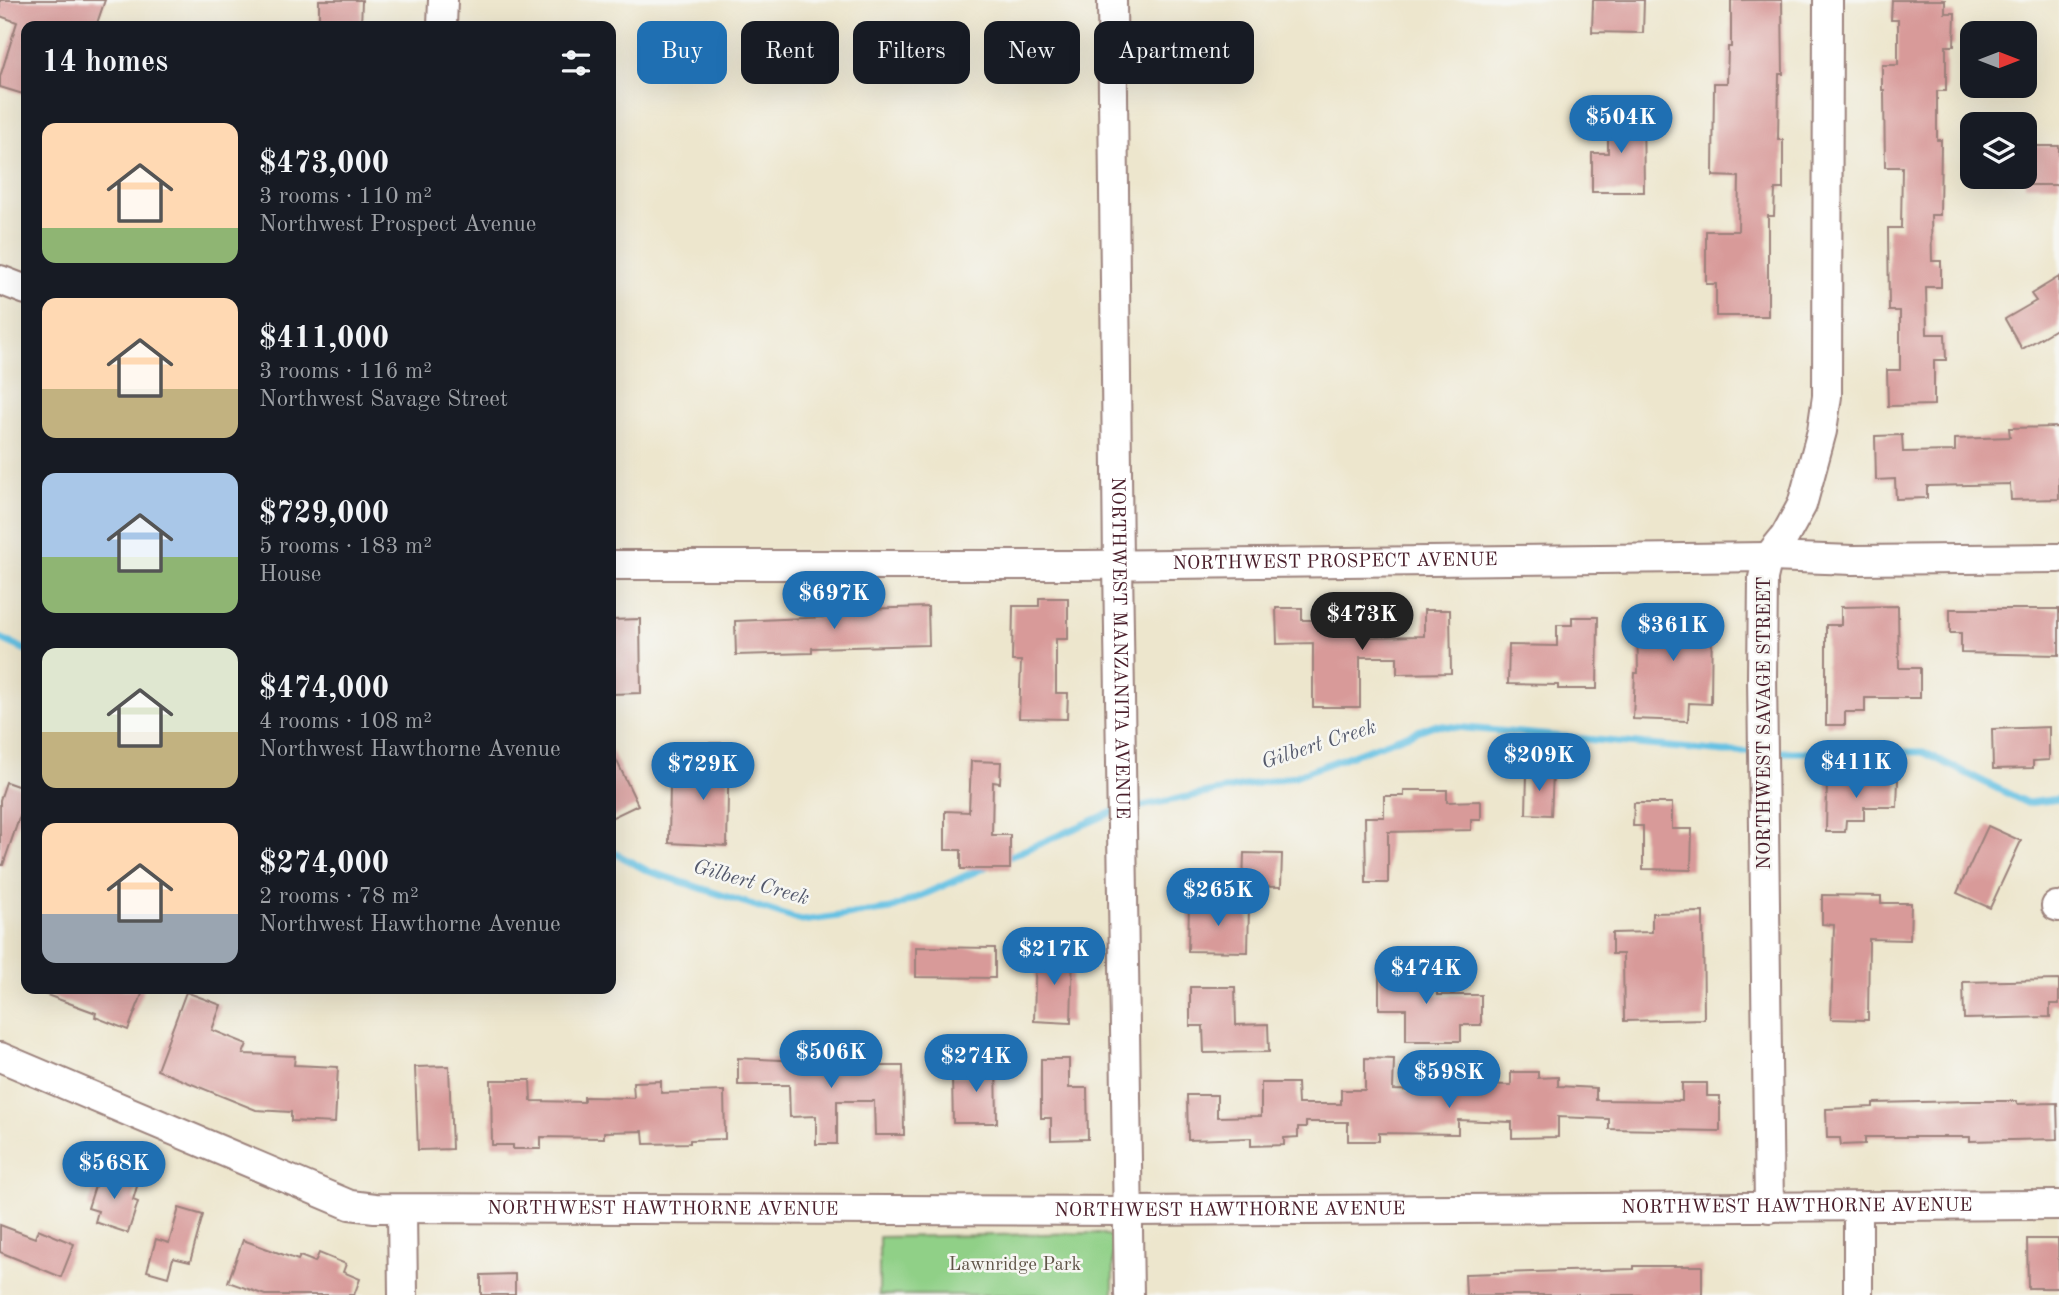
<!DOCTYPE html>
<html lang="en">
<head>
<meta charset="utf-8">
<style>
	:root { --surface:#171b24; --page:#20242c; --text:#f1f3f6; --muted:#9ea1a6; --accent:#1f6fb2 }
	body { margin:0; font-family:"Old Standard TT",serif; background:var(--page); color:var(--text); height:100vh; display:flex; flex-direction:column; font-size:26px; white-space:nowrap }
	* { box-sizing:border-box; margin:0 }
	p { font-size:23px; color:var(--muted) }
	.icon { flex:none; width:38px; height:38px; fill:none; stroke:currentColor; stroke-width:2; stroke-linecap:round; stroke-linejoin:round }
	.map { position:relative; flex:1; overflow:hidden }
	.sheet { position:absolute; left:21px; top:21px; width:595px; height:973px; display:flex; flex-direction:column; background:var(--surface); border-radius:14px; box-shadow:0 7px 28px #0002 }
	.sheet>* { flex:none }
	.hud { position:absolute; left:637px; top:21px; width:665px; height:63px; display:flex; gap:14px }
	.needle { width:46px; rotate:90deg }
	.tools { position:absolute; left:1960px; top:21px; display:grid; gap:14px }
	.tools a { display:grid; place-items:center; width:77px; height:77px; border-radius:14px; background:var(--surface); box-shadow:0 7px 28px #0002; font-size:35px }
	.price { position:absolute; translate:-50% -60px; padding:0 16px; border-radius:24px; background:var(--accent); color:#fff; font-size:23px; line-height:46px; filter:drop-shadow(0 2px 4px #0008) }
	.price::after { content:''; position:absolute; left:50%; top:42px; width:21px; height:16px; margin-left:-10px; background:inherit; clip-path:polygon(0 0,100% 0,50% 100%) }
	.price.on { background:#222; color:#fff }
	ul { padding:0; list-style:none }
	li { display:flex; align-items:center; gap:21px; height:175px; padding:0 21px }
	li span { display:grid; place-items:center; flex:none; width:196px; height:140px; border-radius:14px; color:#555 }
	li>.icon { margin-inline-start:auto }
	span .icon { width:84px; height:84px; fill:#fffc; stroke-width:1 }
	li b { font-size:30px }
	h2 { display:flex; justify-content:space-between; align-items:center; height:84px; padding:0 21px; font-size:30px }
	.chip { padding:0 24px; border-radius:14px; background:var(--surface); box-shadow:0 7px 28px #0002; font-size:24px; line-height:63px }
	.chip.on { background:var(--accent); color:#fff }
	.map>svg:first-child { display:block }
</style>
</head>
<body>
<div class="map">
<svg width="2059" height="1295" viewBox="0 0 2059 1295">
	<rect width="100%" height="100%" fill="#f6f6f2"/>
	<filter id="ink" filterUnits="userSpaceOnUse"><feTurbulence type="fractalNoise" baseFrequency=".0143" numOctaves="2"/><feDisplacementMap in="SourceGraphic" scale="14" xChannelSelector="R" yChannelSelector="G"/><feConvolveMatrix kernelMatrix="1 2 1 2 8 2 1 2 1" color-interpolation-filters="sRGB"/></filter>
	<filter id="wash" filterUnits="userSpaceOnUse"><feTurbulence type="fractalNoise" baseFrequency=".00686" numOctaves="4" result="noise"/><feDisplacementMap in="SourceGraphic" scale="28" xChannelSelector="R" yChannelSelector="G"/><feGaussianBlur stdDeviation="1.57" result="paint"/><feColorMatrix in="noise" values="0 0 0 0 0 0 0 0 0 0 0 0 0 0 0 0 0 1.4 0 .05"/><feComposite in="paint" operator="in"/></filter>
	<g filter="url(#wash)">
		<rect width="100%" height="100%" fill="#ede6cd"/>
		<polygon fill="#90d087" stroke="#6d7859" stroke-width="2" points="1099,1233 1113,1237 1113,1295 879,1295 879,1237"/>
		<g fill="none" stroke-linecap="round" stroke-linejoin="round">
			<g stroke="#65c1e3" stroke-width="7">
				<polyline points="0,638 26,650"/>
				<polyline points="1768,752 1923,752 2027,803 2059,799"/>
				<polyline points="1126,809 1295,776 1434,725 1724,752 1756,752"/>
				<polyline points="611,851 648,871 802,921 891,909 990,865"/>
				<polyline points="1004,859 1115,811"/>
			</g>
		</g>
		<g id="blocks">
			<g fill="#d89a99">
				<polygon points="0,0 105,0 96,26 26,26 26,95 0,87 0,77 17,22 0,16"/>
				<polygon points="319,0 362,0 361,26 319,26"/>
				<polygon points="1593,0 1644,0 1643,33 1592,32"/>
				<polygon points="1731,0 1782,0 1783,74 1779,74 1778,140 1783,140 1783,189 1775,189 1774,216 1768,216 1768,316 1716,316 1716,284 1706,284 1706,231 1738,231 1739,177 1713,176 1714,83 1727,83 1728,47 1731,47"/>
				<polygon points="1892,0 1945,0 1945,13 1955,13 1954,46 1946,46 1946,91 1937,91 1937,140 1941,140 1940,215 1931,215 1932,261 1941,261 1941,287 1926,287 1927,334 1945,334 1946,360 1934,360 1934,405 1888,406 1887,370 1900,370 1900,311 1889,311 1888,228 1901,228 1902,167 1885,167 1884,90 1882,90 1882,65 1898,65 1898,20 1891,20"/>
				<polygon points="1608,109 1643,109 1644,192 1592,192 1592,153 1608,153"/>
				<rect x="2025" y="146" width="34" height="39"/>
				<polygon points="2059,277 2059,327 2022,349 2005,319 2036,301 2031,294"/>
				<polygon points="2059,427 2059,499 2011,500 2010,484 1927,486 1927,498 1896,499 1895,479 1876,480 1875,436 1902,435 1903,452 1955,451 1955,439 2010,437 2009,428"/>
				<polygon points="1039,598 1068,598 1068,639 1056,639 1056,693 1068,693 1067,719 1019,718 1021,661 1012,661 1013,606 1039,606"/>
				<polygon points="1898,606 1899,668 1920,668 1920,698 1865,698 1865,712 1845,712 1845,725 1826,725 1826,625 1841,625 1841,607"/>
				<polygon points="928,607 929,645 812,648 812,653 736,655 735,621 829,617 829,610"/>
				<polygon points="1276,608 1302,608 1302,620 1370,620 1370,637 1424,636 1424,610 1450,610 1451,673 1397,674 1397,657 1360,657 1360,707 1313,707 1313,643 1277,644"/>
				<polygon points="1712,609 1711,704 1689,703 1688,721 1633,719 1635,673 1638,673 1637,610"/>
				<polygon points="1950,609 2059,609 2059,655 1961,653 1961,633 1950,633"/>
				<polygon points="1572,617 1598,617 1597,689 1558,689 1558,685 1508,684 1509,645 1557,646 1557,625 1572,625"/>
				<polygon points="640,619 641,693 611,694 611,620"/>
				<polygon points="2049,727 2049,760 2033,761 2033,768 1993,769 1992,729"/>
				<polygon points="700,743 729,743 727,846 669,843 670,784 700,784"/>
				<polygon points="611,749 638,805 611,818"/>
				<polygon points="971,761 1001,762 1000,783 993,782 992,835 1010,835 1010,869 961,869 961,850 945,850 945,811 969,812"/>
				<polygon points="1527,772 1553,773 1551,815 1526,814"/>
				<polygon points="1827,778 1898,780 1897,807 1864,807 1864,820 1846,820 1845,832 1826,832"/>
				<polygon points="6,782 26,789 26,798 3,865 0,865 0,800"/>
				<polygon points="1404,790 1447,790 1447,802 1481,801 1481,820 1471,820 1471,830 1388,832 1388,883 1366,883 1365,817 1384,817 1384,796 1404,796"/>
				<polygon points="1634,803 1672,803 1672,829 1692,829 1691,870 1643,869 1643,826 1633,826"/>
				<polygon points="1988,826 2021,841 1990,908 1957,893"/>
				<polygon points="1244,853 1282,854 1281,887 1243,886"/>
				<polygon points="1822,895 1881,896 1881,903 1911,903 1910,940 1869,939 1868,1020 1831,1019 1834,925 1822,924"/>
				<polygon points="1189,903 1249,905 1248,952 1188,951"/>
				<polygon points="1703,912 1704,1019 1624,1021 1623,954 1612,954 1612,933 1652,932 1652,913"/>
				<polygon points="916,947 995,948 995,978 916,977"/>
				<polygon points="1036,951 1073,952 1071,1023 1034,1021"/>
				<polygon points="1379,963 1411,963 1411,983 1437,983 1437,995 1481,995 1481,1025 1461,1025 1461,1041 1406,1041 1406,1009 1379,1009"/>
				<polygon points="2059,980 2059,1004 2050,1004 2050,1017 1964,1019 1963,982"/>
				<polygon points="1190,987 1235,987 1236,1025 1268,1024 1269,1052 1204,1053 1203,1026 1190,1026"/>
				<polygon points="36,989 144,989 128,1030 95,1017 96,1013 36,991"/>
				<polygon points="186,992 221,1005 212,1030 247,1044 243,1054 295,1056 294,1065 338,1067 335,1123 291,1121 291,1112 256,1110 157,1070"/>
				<polygon points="801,1048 825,1048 825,1066 903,1066 904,1135 875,1135 874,1101 837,1101 837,1144 816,1144 816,1116 790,1117 789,1085 738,1085 738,1058 801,1061"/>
				<polygon points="1365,1058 1394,1059 1393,1090 1463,1092 1463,1084 1511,1085 1511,1072 1538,1072 1538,1078 1558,1077 1558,1086 1596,1088 1596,1100 1682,1101 1682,1083 1707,1083 1707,1096 1720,1096 1720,1131 1609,1129 1609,1119 1558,1117 1558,1137 1512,1138 1512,1122 1458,1120 1458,1134 1379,1133 1379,1141 1348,1141 1348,1122 1306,1122 1306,1127 1298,1127 1298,1137 1284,1138 1284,1145 1251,1146 1251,1138 1188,1140 1187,1095 1217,1095 1217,1117 1261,1116 1261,1083 1297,1083 1298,1104 1341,1104 1341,1090 1365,1090"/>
				<polygon points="1041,1059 1069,1059 1069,1088 1087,1088 1088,1139 1051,1140 1051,1118 1041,1118"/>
				<polygon points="968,1061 996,1061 997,1123 953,1123 952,1076 969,1075"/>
				<polygon points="449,1066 452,1149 418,1150 415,1067"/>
				<polygon points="491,1080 530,1080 531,1101 584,1102 584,1097 634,1098 633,1082 661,1081 661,1093 724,1091 725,1139 690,1140 690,1143 644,1144 643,1131 604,1132 604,1138 541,1137 541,1149 513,1149 513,1145 492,1145"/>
				<polygon points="1969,1101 2016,1101 2017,1104 2057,1103 2058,1139 1970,1141 1970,1137 1865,1137 1865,1144 1841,1145 1840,1138 1827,1138 1826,1109 1873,1107 1873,1103"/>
				<polygon points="100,1170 138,1183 133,1200 138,1202 128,1233 95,1222 98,1211 88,1208"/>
				<polygon points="179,1208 203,1215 190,1262 173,1258 168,1277 147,1271 156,1239 169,1243"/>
				<polygon points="0,1225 35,1238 38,1229 74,1244 61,1277 0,1252"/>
				<polygon points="2027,1239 2058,1239 2059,1288 2028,1288"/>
				<polygon points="243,1240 298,1260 300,1256 315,1262 319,1253 346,1264 343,1272 360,1279 354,1295 265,1295 228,1282"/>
				<polygon points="1634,1266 1702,1266 1702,1295 1466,1295 1465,1274 1634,1269"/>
				<polygon points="515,1274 515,1295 481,1295 481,1275"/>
			</g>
		</g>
	</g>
	<g filter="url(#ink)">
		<use href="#blocks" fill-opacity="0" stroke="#9c827c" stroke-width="2"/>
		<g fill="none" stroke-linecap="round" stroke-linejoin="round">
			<defs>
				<g id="minor">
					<path id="s1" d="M1112,0L1118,564L1129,1295"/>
					<polyline points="442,26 443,0"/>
					<polyline points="0,280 26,290"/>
					<path id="s2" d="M611,565H1083L1768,557L1853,560L2059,558"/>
					<polyline points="2056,906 2059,907"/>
					<path id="s3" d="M0,1057L350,1205L375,1208L1128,1211L2059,1205"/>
					<polyline points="1858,1207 1858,1295"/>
					<polyline points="1769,1208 1762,677 1763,578 1768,557 1785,536 1802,505 1822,431 1827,396 1828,0"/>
					<polyline points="402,1209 403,1295"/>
				</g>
			</defs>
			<use href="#minor" stroke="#9c827c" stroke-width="32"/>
			<use href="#minor" stroke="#fff" stroke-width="28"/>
		</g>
	</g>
	<g text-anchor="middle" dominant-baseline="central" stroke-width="5" stroke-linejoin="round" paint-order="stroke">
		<g font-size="19" fill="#4a1f2b" stroke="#f6f6f2">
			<text stroke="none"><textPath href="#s2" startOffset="724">NORTHWEST PROSPECT AVENUE</textPath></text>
			<text stroke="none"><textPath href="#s1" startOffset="648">NORTHWEST MANZANITA AVENUE</textPath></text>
			<text transform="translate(1765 723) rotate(-90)">NORTHWEST SAVAGE STREET</text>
			<text stroke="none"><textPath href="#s3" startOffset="1827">NORTHWEST HAWTHORNE AVENUE</textPath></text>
			<text stroke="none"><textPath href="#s3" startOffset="693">NORTHWEST HAWTHORNE AVENUE</textPath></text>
			<text stroke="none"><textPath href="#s3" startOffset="1260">NORTHWEST HAWTHORNE AVENUE</textPath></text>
		</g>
		<g font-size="19" fill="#5f5447" stroke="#f6f6f2">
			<text x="1015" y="1265">Lawnridge Park</text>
		</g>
		<g font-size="21" font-style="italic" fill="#53586b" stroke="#f6f6f2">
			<text transform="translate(1319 745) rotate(-18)">Gilbert Creek</text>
			<text transform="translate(751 883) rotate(16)">Gilbert Creek</text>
		</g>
	</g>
</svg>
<div class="tools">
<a><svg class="needle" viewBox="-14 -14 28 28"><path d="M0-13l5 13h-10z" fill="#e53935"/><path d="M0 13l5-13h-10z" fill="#9ea1a6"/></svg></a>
<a><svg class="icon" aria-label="layers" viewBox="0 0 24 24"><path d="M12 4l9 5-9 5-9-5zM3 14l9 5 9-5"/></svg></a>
</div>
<b class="price" style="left:1621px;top:155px">$504K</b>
<b class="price" style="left:834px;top:631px">$697K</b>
<b class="price on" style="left:1362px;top:652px">$473K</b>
<b class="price" style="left:1673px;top:663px">$361K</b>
<b class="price" style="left:1539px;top:793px">$209K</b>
<b class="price" style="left:1856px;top:800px">$411K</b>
<b class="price" style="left:703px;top:802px">$729K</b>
<b class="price" style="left:1218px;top:928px">$265K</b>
<b class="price" style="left:1054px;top:987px">$217K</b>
<b class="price" style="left:1426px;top:1006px">$474K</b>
<b class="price" style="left:831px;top:1090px">$506K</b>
<b class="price" style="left:976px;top:1094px">$274K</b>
<b class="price" style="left:1449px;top:1110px">$598K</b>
<b class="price" style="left:114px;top:1201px">$568K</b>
<div class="hud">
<a class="chip on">Buy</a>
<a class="chip">Rent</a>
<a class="chip">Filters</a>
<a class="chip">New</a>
<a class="chip">Apartment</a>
</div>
<section class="sheet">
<h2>14 homes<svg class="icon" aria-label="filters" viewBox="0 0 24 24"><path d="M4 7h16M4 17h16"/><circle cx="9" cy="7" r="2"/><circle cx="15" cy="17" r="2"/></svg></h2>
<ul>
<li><span style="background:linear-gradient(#ffd9b3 75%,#8fb573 0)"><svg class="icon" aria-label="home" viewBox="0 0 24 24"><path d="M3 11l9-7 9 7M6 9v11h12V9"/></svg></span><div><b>$473,000</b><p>3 rooms · 110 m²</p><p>Northwest Prospect Avenue</p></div></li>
<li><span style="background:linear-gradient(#ffd9b3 65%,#c2b280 0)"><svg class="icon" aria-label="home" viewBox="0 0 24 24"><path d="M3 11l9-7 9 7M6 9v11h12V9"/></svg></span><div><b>$411,000</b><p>3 rooms · 116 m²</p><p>Northwest Savage Street</p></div></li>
<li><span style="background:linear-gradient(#a9c7e8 60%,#8fb573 0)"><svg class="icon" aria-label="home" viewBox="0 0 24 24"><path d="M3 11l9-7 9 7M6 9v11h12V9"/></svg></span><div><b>$729,000</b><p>5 rooms · 183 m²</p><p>House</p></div></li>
<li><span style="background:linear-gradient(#dfe7d0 60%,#c2b280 0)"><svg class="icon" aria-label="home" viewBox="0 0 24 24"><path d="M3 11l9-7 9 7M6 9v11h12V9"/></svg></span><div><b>$474,000</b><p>4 rooms · 108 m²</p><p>Northwest Hawthorne Avenue</p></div></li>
<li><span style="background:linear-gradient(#ffd9b3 65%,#9aa5b1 0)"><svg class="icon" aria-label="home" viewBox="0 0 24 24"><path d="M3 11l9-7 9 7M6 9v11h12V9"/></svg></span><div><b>$274,000</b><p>2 rooms · 78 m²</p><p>Northwest Hawthorne Avenue</p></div></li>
</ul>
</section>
</div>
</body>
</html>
